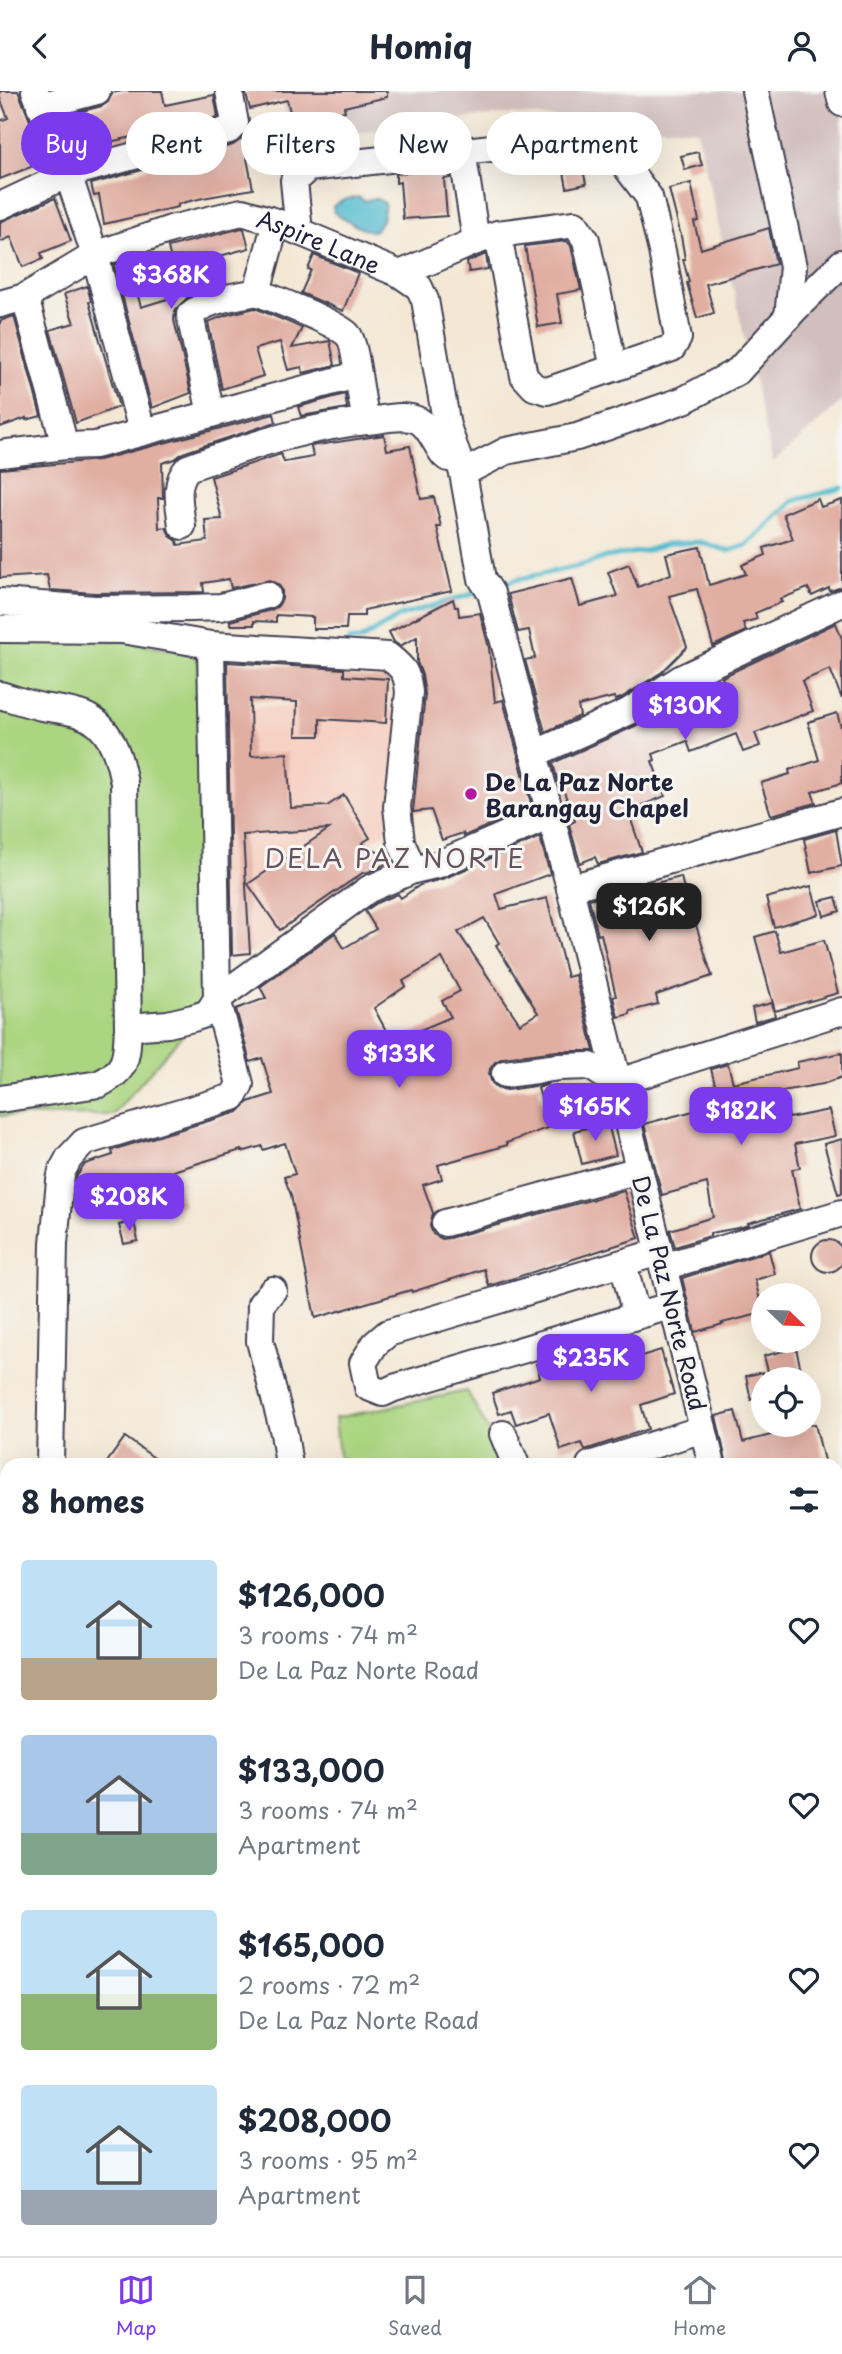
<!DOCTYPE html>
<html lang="en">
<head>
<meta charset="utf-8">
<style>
	:root { --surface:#fff; --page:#f2f2f3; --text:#1f2937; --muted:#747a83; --line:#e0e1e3; --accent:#7c3aed }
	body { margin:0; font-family:"Playpen Sans",sans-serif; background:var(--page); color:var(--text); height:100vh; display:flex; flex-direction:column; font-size:26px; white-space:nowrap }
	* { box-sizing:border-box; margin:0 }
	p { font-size:23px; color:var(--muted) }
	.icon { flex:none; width:38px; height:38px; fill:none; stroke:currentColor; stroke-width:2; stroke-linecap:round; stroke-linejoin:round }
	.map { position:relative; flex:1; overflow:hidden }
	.drawer { position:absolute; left:0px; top:1367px; width:844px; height:800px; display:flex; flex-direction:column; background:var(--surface); border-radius:21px 21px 0 0; box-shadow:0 7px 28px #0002 }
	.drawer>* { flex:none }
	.guide { position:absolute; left:21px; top:21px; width:802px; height:63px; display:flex; gap:14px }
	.needle { width:46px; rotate:113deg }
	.controls { position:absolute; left:751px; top:1192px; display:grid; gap:14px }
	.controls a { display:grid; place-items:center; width:70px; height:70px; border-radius:50%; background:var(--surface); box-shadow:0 7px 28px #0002; font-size:35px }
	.price { position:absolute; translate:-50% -60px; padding:0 16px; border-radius:14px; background:var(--accent); color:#fff; font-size:23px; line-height:46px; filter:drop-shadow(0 2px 4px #0008) }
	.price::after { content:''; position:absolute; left:50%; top:42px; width:21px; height:16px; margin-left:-10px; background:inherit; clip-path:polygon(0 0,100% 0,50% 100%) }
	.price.active { background:#222; color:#fff }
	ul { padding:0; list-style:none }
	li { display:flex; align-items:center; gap:21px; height:175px; padding:0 21px }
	li span { display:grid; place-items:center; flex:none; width:196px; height:140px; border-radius:7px; color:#555 }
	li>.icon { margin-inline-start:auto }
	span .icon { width:84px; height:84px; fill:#fffc; stroke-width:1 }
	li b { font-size:30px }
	h2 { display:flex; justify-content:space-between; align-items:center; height:84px; padding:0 21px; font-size:30px }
	.chip { padding:0 24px; border-radius:32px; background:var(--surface); box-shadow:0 7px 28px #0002; font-size:24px; line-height:63px }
	.chip.active { background:var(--accent); color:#fff }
	header { display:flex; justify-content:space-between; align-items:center; height:91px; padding:0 21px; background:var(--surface); font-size:32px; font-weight:700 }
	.tabs { display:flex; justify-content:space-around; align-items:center; height:98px; border-top:2px solid var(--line); background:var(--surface); font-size:19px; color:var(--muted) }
	.tabs a { display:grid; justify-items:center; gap:4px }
	.tabs .active { color:var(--accent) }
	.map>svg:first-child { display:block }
</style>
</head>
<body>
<header><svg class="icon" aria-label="back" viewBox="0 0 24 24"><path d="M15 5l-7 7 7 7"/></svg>Homiq<svg class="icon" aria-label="person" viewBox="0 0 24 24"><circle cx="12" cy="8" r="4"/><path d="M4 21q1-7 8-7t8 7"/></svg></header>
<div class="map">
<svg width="842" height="2165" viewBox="0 0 842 2165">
	<rect width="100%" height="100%" fill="#f6f6f2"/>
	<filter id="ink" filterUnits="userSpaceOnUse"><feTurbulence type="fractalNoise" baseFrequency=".0143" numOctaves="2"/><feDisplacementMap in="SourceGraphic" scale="14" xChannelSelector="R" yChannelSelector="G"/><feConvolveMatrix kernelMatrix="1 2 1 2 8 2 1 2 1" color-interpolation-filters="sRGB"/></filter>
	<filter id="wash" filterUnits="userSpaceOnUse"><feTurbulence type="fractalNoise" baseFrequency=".00686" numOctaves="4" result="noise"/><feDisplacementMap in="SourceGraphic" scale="28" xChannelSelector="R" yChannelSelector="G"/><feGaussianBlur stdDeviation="1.57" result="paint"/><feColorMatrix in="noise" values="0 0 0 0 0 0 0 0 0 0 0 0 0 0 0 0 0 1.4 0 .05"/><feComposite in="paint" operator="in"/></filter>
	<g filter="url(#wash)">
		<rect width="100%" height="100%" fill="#f4e8d5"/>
		<polygon fill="#f6d2c4" points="215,614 399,618 392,737 343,767 355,791 256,859 220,874"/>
		<polygon fill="#d1bfbe" points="280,0 842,0 842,310 773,372 697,39 511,23 440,30 295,51"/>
		<g fill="#abd581" stroke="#667c5e" stroke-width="2">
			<polygon points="0,550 124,550 198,564 210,912 113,1024 0,1025"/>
			<polygon points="467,1300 507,1374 340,1374 335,1327"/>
			<polygon points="842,2103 842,2165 687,2165 686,2160 836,2160 837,2105"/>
		</g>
		<path fill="#51bbce" stroke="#3a6e84" stroke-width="2" d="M359,106L364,110L375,107L385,112L382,129L375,140C361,140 346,129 334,122L333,115L344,109Z"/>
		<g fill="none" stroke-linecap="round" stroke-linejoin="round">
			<g stroke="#51bbce" stroke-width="5">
				<polyline points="495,496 515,489 583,474 606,466 645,460 667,453 700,451 729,460 747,454 793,410 842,397"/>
				<polyline points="148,530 231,543"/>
				<polyline points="348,550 360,549 400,525 482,500"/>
			</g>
		</g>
		<g id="blocks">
			<g fill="#e1aea2" fill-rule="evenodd">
				<polygon points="0,0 18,0 46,70 0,88 0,30 8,27 0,7"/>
				<polygon points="122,0 162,0 165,14 214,4 218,26 143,46 142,44 100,53 101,58 84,62 84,60 77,62 67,24 102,15 108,11 112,2"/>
				<polygon points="245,0 387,0 387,6 344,16 345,20 293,33 287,9 250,18"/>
				<polygon points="243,47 253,98 203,107 178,113 178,116 104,133 99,104 94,105 91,93 233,54"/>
				<polygon points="698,61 702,74 685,79 681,65"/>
				<polygon points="580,63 586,93 567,97 561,65"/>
				<polygon points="449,77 450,87 444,88 447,125 403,128 400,91 396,92 396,83"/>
				<polygon points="691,92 699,130 694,131 701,158 769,137 776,173 706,193 714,222 697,227 687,192 689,191 683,168 685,168 681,145 669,98"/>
				<polygon points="55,107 71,150 41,162 43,168 23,176 11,146 0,151 0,131"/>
				<polygon points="242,137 244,138 249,157 212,167 218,193 189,205 175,219 174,229 191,302 152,317 114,174 139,166 145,184 133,187 141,216 177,205 171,182 174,182 168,156"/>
				<polygon points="567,150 571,155 581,199 557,203 562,232 538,236 525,155"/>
				<polygon points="486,163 488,178 469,181 467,171"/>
				<polygon points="314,164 358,182 343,220 301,202 311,179 308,178"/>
				<polygon points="87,195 91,210 89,211 119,316 76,332 50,239 74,232 64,203"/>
				<polygon points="255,217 302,237 292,257 330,250 335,274 303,282 302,276 288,279 280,251 255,258 263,285 222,298 208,231 226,224"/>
				<polygon points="14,225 41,325 26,329 26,327 0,336 0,230"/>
				<polygon points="345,303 347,317 301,325 298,316"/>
				<polygon points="274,323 276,331 206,354 183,362 175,368 162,372 163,407 158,407 159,437 166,436 170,445 177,450 178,454 207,450 205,429 222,428 211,386 281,363 284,371 313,366 311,355 384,344 387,359 410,355 421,408 434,406 441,436 437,436 452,500 364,519 364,525 347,525 346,538 313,538 313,526 276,524 276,531 254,530 254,534 230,534 230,530 271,519 278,515 282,508 282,499 278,493 270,489 231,497 229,488 203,492 204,501 95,502 50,499 47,484 0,487 0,378 99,369"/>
				<polygon points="818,408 821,416 842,409 842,496 830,500 829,497 812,505 808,497 780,508 782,511 755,522 757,528 743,532 746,540 713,555 697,498 669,505 687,556 662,581 621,607 615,609 614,606 578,615 580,625 545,641 525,569 535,567 529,539 518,541 508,503 572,487 580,515 617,505 608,481 629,473 638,496 671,483 666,463 700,456 709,494 746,483 742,474 766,464 764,457 793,448 783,423"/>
				<polygon points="453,508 455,516 458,516 459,525 480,522 489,557 495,611 503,609 532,716 464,745 463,742 442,749 431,719 413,721 425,603 422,584 417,571 417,546 400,555 394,551 389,541"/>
				<polygon points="836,532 842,548 842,608 830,578 802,590 813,620 755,642 760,655 743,661 736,643 691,661 687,650 653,663 655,669 652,670 665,705 628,720 642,761 598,773 595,766 580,772 569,733 575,730 563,698 560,699 553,672 635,635 668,614 703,601 711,622 730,616 722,586"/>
				<polygon points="227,571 344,578 344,585 388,588 386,632 320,628 320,645 296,645 297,611 250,608 251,665 287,662 291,717 327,715 344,704 370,747 362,752 388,767 384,774 366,782 364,781 280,839 248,793 329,738 243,744 250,862 232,864"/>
				<polygon points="837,622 842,640 842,692 812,701 816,712 771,724 761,692 790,683 789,679 819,669 808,631"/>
				<polygon points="836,739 842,775 811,782 804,748"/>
				<path d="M540,746L550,783L496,803L501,818L547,807L567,886L575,884L594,960H557L503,967L495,971L490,978L489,984L492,992L498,997L507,999L549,993L538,997L550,1036L506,1052L507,1054L438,1074L442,1088L423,1094L433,1122L430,1135L433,1143L442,1148L449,1147L624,1100L639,1147L489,1195L484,1178L412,1201L411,1199L315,1227L291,1104L284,1086L295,1083L285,1052L263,1059L262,1055L242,1061L241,1059L173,1080L184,1114L170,1119L169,1114L132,1125L124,1100L78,1116L74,1104L76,1092L77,1085L85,1073L113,1064L112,1059L238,1021L248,1011L273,1003L262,967L250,971L236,918L266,907L260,896L335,842L344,857L376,838L365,820L377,812L398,803L401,807L420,794L445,787ZM484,827L499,852L496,854L538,922L520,933L458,841ZM442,867L460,900L442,910L451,926L392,951L374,917L406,895L403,890Z"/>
				<polygon points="681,786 693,835 696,834 712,885 656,904 658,913 630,920 630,923 618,926 613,906 616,905 601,843 598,844 589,808"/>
				<polygon points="811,795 819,823 774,836 766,807"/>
				<polygon points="836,806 840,820 824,825 820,810"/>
				<polygon points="775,840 781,861 824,849 838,902 775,920 755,846"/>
				<polygon points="772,912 775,925 755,931 752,917"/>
				<polygon points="842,962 842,986 823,993 782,1000 789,1027 829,1019 835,1045 795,1053 800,1077 792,1078 800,1118 748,1132 749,1134 738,1137 710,1142 710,1145 675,1156 670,1139 713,1126 707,1092 662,1104 644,1033 720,1013 711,978 728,973 733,992 798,977 797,971"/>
				<polygon points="608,1032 616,1064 582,1073 574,1040"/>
				<polygon points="842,1048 842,1102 838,1103 824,1053"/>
				<polygon points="134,1130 138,1150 124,1153 119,1134"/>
				<circle cx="828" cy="1165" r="16"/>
				<polygon points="769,1160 775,1183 755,1189 763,1222 722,1232 723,1233 695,1241 682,1187"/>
				<polygon points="629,1247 635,1267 661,1259 674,1303 641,1314 648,1338 585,1359 582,1352 561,1359 549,1322 516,1333 511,1319 499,1323 492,1302 540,1286 536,1273"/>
				<polygon points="796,1257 803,1288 770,1288 764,1265"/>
				<polygon points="763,1281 763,1305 751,1309 746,1285"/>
				<polygon points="735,1320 743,1351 783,1341 781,1334 815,1333 825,1374 727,1374 716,1325"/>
				<polygon points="125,1346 164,1374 105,1374"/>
			</g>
		</g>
	</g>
	<g filter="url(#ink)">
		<use href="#blocks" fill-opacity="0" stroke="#424052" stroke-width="2"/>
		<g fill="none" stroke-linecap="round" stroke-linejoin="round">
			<defs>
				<g id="minor">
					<polyline points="35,0 68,83 95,164 142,340"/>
					<polyline points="755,0 793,176 788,226"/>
					<polyline points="839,0 842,12"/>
					<polyline points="40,15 97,0"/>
					<polyline points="462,59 476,150"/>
					<polyline points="0,115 68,83 229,39 235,32 229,0"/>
					<polyline points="299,141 294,90 308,77 582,47 611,56 649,106 662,160 678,247 672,257 547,300 534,296 524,285 498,143"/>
					<polyline points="400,183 476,150 498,143 575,133 586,149 614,277"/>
					<path d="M257,201C276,209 337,232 348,244C355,251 360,301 363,314"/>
					<polyline points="25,206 65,355"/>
					<path id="s1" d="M0,213L25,206L95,164L171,138L242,121L276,131L400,183L419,196L425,209L447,335L463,382"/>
					<path d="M211,323L190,224C207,208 235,206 257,201L276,131"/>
					<polyline points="0,363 65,355 95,354 357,284"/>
					<path d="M182,435C180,415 173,393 188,377C251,354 309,335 376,329C389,327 407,323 419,330C430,336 436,354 444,364L448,367L457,366"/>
					<polyline points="0,511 95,518 191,517 221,516 267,504"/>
					<path d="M0,538L122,539L211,554L388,565C404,578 407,581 409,601L397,716L401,751L413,779"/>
					<path d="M0,604C14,608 28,613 42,616C54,618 67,619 79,623C110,632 119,664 124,692L128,936"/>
					<polyline points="534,663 628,621 682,587 842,512"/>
					<polyline points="570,797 842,721"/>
					<polyline points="505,983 559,976 590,975 616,992 842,920"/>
					<path d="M0,1008L99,993C129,978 126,966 128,936L168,933L193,927L208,922L217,908L369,798L413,779L439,773L550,725"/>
					<polyline points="445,1132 639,1079"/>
					<polyline points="659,1161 388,1242 375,1253 363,1272 368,1296 383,1302 394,1297 673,1214"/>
					<polyline points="623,1172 636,1224"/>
					<polyline points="663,1176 842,1122"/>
					<polyline points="273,1199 261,1213 260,1250 284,1342 289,1374"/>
					<polyline points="503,1343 516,1374"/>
					<polyline points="50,1374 54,1152 60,1090 62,1080 69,1067 84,1051 233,1006 240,993 217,908 211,554"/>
					<polyline points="590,1374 703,1338"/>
					<polyline points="712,1374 570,797 491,502 482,488 463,382 506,360 577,346 684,309 738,280 795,218 842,172"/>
					<polyline points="0,1578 7,1576"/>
					<polyline points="836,1773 842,1771"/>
					<polyline points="836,1879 842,1878"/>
					<polyline points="836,1987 842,1985"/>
					<polyline points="836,2094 842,2093"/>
					<polyline points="240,2160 240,2165"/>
					<polyline points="673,2160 674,2165"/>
				</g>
				<g id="highway">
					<polyline points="836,1583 842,1581"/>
					<polyline points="0,1846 7,1844"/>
				</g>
			</defs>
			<use href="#minor" stroke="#424052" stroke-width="30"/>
			<use href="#highway" stroke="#424052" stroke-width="42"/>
			<use href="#minor" stroke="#fff" stroke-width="26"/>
			<use href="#highway" stroke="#edc569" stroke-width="38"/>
		</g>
	</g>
	<circle fill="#b5179e" stroke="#f6f6f2" stroke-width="2.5" cx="471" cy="703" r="7"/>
	<g text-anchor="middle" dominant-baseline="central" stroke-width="6" stroke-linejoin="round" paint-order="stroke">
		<g font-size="23" fill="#22223b" stroke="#f6f6f2">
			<text stroke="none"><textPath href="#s1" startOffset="343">Aspire Lane</textPath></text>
			<text transform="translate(670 1202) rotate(76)">De La Paz Norte Road</text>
		</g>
		<g font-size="23" font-weight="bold" fill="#22223b" stroke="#f6f6f2" text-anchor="start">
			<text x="485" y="690">De La Paz Norte<tspan x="485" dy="26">Barangay Chapel</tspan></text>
		</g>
		<g font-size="26" letter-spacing="2" fill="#65535f" stroke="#f6f6f2">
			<text x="395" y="766">DELA PAZ NORTE</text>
		</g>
	</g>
</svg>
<div class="controls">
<a><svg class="needle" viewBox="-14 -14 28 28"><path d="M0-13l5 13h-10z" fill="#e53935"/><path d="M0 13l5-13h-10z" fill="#747a83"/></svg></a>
<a><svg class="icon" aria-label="locate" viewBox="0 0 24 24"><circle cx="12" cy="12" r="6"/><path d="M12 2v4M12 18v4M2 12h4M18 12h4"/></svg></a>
</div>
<b class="price" style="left:171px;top:220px">$368K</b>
<b class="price" style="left:685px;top:651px">$130K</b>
<b class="price active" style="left:649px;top:852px">$126K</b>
<b class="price" style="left:399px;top:999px">$133K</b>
<b class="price" style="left:595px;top:1052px">$165K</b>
<b class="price" style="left:741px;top:1056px">$182K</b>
<b class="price" style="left:129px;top:1142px">$208K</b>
<b class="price" style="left:591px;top:1303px">$235K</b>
<div class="guide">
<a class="chip active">Buy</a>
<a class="chip">Rent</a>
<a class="chip">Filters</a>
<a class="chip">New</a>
<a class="chip">Apartment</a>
</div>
<section class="drawer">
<h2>8 homes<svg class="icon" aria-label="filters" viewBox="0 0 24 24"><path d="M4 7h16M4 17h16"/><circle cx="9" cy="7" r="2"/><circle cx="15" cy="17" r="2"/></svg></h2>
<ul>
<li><span style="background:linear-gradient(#bfe0f5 70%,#b9a48a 0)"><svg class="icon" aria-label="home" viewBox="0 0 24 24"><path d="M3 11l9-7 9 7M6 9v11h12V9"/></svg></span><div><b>$126,000</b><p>3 rooms · 74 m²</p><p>De La Paz Norte Road</p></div><svg class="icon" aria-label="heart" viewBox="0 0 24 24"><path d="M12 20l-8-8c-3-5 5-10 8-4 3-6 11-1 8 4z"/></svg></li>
<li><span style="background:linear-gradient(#a9c7e8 70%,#7fa58c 0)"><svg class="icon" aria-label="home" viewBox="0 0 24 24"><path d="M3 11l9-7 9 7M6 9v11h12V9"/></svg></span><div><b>$133,000</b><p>3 rooms · 74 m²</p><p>Apartment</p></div><svg class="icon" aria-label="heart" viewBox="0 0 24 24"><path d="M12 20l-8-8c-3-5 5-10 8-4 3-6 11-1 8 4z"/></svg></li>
<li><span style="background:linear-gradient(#bfe0f5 60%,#8fb573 0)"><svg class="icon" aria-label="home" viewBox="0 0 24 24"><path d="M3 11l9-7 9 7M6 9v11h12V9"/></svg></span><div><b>$165,000</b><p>2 rooms · 72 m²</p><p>De La Paz Norte Road</p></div><svg class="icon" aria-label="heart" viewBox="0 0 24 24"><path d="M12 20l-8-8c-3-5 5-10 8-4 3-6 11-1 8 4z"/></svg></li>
<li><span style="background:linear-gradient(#bfe0f5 75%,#9aa5b1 0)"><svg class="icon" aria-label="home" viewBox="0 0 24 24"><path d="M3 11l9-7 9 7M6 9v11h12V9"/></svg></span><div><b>$208,000</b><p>3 rooms · 95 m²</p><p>Apartment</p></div><svg class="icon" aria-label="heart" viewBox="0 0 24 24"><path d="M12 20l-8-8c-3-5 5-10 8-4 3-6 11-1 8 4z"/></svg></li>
</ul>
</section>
</div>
<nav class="tabs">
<a class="active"><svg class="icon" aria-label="map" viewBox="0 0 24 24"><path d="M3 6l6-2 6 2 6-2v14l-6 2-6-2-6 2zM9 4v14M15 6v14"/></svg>Map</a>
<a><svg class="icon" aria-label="saved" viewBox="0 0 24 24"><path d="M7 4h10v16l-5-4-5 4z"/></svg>Saved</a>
<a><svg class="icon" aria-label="home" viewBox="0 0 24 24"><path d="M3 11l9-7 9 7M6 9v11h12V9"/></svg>Home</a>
</nav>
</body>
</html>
